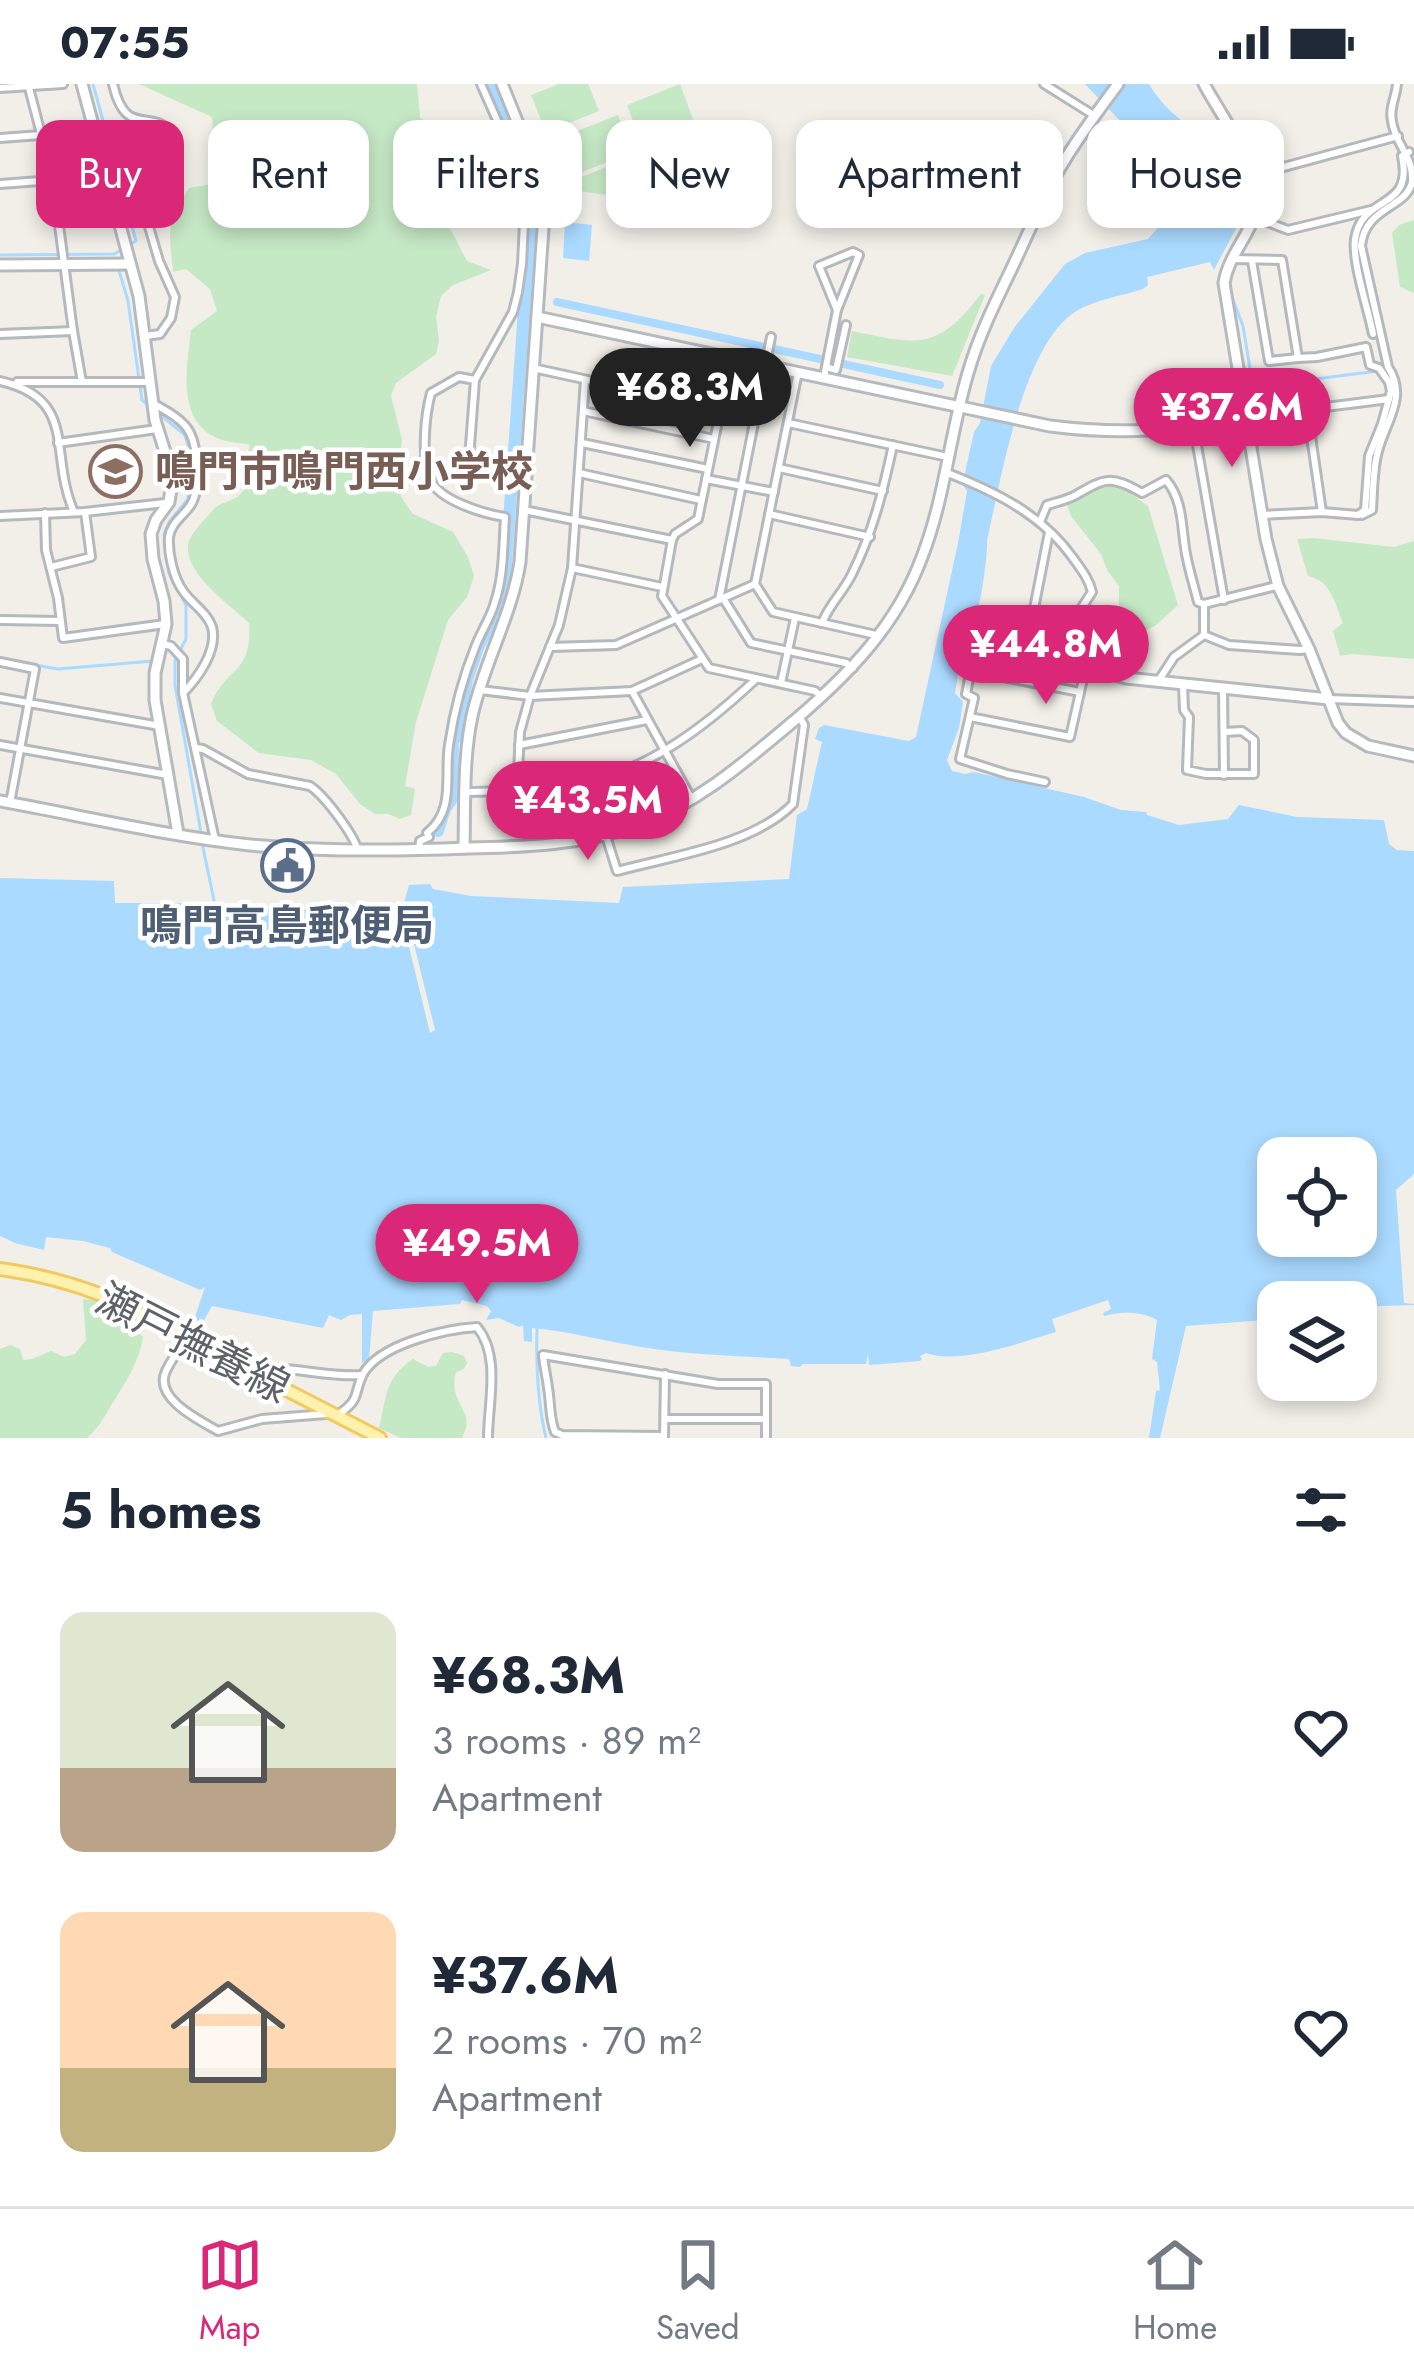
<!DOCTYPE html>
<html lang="en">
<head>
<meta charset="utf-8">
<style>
	:root { --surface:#fff; --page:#f2f2f3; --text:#1f2937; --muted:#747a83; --line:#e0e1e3; --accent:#db2777 }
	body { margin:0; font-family:Jost,"Noto Sans JP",sans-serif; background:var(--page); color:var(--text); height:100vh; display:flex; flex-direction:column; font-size:45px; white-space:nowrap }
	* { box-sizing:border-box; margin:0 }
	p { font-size:39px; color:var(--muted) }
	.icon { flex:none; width:66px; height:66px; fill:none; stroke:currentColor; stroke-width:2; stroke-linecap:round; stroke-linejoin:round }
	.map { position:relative; height:1354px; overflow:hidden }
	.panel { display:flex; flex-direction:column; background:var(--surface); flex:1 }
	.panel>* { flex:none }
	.guide { position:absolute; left:36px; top:36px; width:1344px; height:108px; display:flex; gap:24px }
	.controls { position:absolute; left:1257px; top:1053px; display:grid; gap:24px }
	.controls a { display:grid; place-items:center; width:120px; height:120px; border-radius:24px; background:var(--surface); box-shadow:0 6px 18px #0003; font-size:60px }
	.price { position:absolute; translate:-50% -102px; padding:0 27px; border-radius:42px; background:var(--accent); color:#fff; font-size:39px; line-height:78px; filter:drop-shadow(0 3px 6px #0008) }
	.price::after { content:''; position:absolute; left:50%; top:72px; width:36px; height:27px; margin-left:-18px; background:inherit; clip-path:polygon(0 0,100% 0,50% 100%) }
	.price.active { background:#222; color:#fff }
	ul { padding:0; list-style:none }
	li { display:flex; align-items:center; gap:36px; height:300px; padding:0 60px }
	li span { display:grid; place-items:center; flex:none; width:336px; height:240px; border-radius:24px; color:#555 }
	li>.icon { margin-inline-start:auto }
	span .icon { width:144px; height:144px; fill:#fffc; stroke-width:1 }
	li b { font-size:51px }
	h2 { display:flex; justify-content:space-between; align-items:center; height:144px; padding:0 60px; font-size:51px }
	.pill { padding:0 42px; border-radius:24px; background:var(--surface); box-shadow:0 6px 18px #0003; font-size:42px; line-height:108px }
	.pill.active { background:var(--accent); color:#fff }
	.status { display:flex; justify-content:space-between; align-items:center; height:84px; padding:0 60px; background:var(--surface); direction:ltr }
	.status svg { height:33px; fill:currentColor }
	.tabs { display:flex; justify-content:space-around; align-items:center; height:168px; border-top:3px solid var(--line); background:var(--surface); font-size:33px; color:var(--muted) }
	.tabs a { display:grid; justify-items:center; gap:6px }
	.tabs .active { color:var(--accent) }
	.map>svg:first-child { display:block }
</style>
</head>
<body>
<div class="status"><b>07:55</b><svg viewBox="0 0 49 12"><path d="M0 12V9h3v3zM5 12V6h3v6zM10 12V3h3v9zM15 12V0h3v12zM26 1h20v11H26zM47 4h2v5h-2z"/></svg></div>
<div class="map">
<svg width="1414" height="1354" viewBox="0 0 1414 1354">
	<rect width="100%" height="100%" fill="#f1efe8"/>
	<g fill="#c5e8c5">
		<path d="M139,0H417L420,34C439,42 453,56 472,60C469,97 448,98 429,123C449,133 456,158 467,177L491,186L453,201L441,212L436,233L439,257L436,270L396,299L391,312L402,356L399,384L401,413L413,430L453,448L468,473L474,492L467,513L448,536L416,638L405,702L415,705L411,731L400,735L388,730H375L360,720L336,690L311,676L259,669L217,637L211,620C227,581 252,592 249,539C231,521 180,488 189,457C192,448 206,434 212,427C221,416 235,419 243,407C253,392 244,376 250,361C242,359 231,359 222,356C175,340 187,284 191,246L217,227L210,205L186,185L173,188C169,146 166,140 189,104L217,99L212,33Z"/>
		<polygon points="559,0 588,0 599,27 546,48 531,11"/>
		<polygon points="680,0 694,38 641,58 627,21"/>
		<polygon points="618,31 633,68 582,88 567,51"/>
		<path d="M714,38L718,47L705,56L714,76L707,89L711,88L717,78L708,57L718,49L732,83L730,89C674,125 628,114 567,105L544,54L561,48L581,93L630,74L632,77L638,67L653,64L652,61Z"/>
		<polygon points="1414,136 1414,209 1400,203 1392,149 1399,141"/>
		<path d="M981,210L985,211L952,292L847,273L852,247C919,261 937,267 981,210Z"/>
		<polygon points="1118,400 1148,422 1178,521 1155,542 1124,556 1110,551 1119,538 1119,502 1107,486 1101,470 1071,432 1066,418 1077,414 1092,403"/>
		<path d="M1313,454L1394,463L1414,457V575L1352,570L1340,572L1333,547L1343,539C1335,520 1331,496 1308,492L1297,455Z"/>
		<path d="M83,1215L100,1217L129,1231L132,1242L143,1253C139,1278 128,1294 115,1315C105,1331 101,1341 87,1354H0V1265L10,1261L20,1265L23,1276L32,1275L51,1267L64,1273L75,1270L86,1256Z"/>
		<path d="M452,1268L464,1272L467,1279L464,1285L456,1288C447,1321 478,1326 462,1354H401L379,1344C387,1312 384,1295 413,1275L428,1283L436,1282L443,1269Z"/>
	</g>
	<g fill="#aadaff" fill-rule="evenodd">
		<path d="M1085,0H1149C1170,36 1200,46 1228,74L1230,100L1242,125V133L1214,186L1210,178L1147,193L1148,201L1143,205C1122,212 1091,216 1072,230C1021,268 1001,397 987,456C988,466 982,513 978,524C976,530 970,535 967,541C960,558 959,590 955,609L963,618L959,644L947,676L952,687L965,690L974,688L1084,713L1121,726L1146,728L1147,731L1179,741L1228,735L1239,721L1297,733L1384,736L1389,760L1397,766L1414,767V1221L1356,1223V1218H1278V1235L1186,1242L1160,1354H1149L1156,1307L1160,1306L1157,1278L1152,1275L1157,1236C1143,1227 1119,1227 1104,1232L1103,1229L1111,1225L1108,1216L1052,1235L1056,1248C1020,1259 959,1281 926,1269L920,1272L922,1275L920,1277L869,1281L868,1270L866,1280H803L800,1283L791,1282L789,1275C739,1272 690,1271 641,1263C604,1257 569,1247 532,1244V1258L524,1257L523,1241L519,1243L499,1234L486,1236L491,1227L487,1222L462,1216L460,1220L373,1227L369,1275L362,1279V1230L350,1231L341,1236L329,1231L323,1244L212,1222L196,1251L190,1248L205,1203L200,1206L112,1168L110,1164L83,1157L46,1153L44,1166L15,1159L0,1152V794L114,797L115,819H198L236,825H393L399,822L430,949L435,946L404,819L409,801L430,800L433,805L471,812L619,819L623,803L789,795L797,731L807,725L822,658L815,655L819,644L824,641L909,657L916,653L958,459L967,407L963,401L966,384L974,348L980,339L991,282L1014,244L1065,180L1085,169L1148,155L1185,112L1184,104ZM1278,1074H1356V1152H1278Z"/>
		<polygon points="565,138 592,141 589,177 563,174"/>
	</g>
	<polygon fill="#f1efe8" points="1414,1090 1414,1220 1404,1219 1396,1106"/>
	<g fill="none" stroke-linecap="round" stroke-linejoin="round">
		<g stroke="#aadaff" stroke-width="3">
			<polyline points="93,0 136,157 131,160"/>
			<polyline points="1388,32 1394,0"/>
			<polyline points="1380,124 1361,145 1358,167 1387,289"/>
			<polyline points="0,171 114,170 123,165"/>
			<polyline points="118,183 128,217 142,316 151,323"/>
			<polyline points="1230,208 1243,242 1253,303 1378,287"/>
			<polyline points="158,329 185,351 190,368 188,415 169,438 164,450 169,489 186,521 186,555 175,576 175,601 201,749"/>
			<polyline points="0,575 58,585 153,577"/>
			<polyline points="202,759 216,826"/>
			<path d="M537,1243C536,1280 537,1317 546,1354"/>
		</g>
		<polyline stroke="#aadaff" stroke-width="8" points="557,218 940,301"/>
		<polyline stroke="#aadaff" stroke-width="12" points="438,747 445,725 452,715 453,657 457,652 467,596 478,564 499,522 505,494 532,113 489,0"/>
		<defs>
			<g id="street">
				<polyline points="28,0 53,96 73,247 82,298"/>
				<path d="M113,0C126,57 152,21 173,51L167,94L149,116L147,126V136L159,177L175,213L171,234L160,250L145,252"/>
				<polyline points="481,0 504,52 521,101 525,118 522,180 518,208 513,228 475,296 469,375 527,380"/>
				<polyline points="1044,0 1095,32"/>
				<polyline points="0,4 63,0"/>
				<polyline points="0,54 41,51"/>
				<polyline points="1254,91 1398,52"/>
				<polyline points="0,100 107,92"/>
				<polyline points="1254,133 1288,146 1371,126"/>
				<polyline points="1232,175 1282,176 1298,274 1317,273 1366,263 1370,281 1379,284 1389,298 1391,307 1382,340 1369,372 1365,426 1358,431 1322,428 1262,431"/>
				<polyline points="1252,177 1269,277 1298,274"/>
				<polyline points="0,250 73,247"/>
				<path d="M1373,250C1368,225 1352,178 1355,155C1362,109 1414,128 1402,72L1409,68"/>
				<polyline points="731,274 698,435 675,450 672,456 662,512 709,584 815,607 822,613"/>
				<polyline points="826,283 836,286 846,241"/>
				<polyline points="533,284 720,325"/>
				<polyline points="798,288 755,500 773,528 876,551"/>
				<polyline points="824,293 837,226 859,171 853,168 819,182 837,226"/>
				<path d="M0,297C79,315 48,370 74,428"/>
				<polyline points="17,298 151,298"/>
				<path d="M154,320C165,326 184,336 190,349C198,365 201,407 190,422C183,432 171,439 169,453C168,469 173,493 183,507C191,519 207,528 212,543C218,566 198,594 183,609"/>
				<polyline points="1307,325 1322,428"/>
				<polyline points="583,327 714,355"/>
				<polyline points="1246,333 1389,315"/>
				<polyline points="788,339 948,373"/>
				<polyline points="1194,344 1224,516"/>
				<polyline points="58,359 157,345"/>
				<polyline points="582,359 708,385"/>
				<polyline points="779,384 883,407"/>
				<path d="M945,388C994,407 1042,430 1073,474C1081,485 1089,495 1092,508L1058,560"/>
				<polyline points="579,389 701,416"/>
				<polyline points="706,395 774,408"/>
				<polyline points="524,426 672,456"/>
				<polyline points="45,429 46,466 58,514 63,554 165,540"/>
				<polyline points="769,430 870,453"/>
				<path d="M1362,431L1372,426C1373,410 1373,393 1376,376C1381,342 1410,316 1388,283L1361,162C1365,122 1406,125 1412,98C1414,72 1395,61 1392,37C1389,24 1396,13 1397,0"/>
				<polyline points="0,432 85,428 165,419"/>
				<path d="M1040,438L1047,421C1057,418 1067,416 1076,411C1105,394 1111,391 1142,409L1166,396C1184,417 1181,444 1186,470C1189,486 1194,502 1198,518L1204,520V551L1174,573L1159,596"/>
				<polyline points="51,483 91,473 85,428"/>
				<polyline points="572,484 662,503"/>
				<polyline points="723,514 751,559 846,579 853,584"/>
				<polyline points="719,516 771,253"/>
				<polyline points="1204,520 1276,502"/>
				<polyline points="0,536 60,537"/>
				<path d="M822,539C829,521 844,507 852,490C873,448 883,407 893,361"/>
				<polyline points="979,546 966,610 974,614 960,675 1007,690 1045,698"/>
				<polyline points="1204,551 1229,561 1300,566 1309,565"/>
				<polyline points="163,560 171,562 183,575 183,609 215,756"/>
				<polyline points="550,563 616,561 755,500"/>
				<polyline points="0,578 35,585 10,719"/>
				<polyline points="972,587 1080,608"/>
				<polyline points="1020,596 1049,448"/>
				<polyline points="781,599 795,534"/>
				<polyline points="1183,601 1184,626 1189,633 1187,686 1206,690 1254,690 1254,656 1242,647 1224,648"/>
				<polyline points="1223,605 1224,691"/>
				<polyline points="480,606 530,612 632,607 702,575"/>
				<polyline points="632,607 691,714"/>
				<polyline points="0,614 160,642"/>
				<polyline points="1329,615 1414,618"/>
				<polyline points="970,633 1070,653 1087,577 1058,560 1027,556"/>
				<polyline points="0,661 168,691"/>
				<polyline points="519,661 647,636"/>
				<path d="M196,664L203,665L248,690L310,702C325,712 354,751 358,767"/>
				<polyline points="517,707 520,648 530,612 559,541 572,484 585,296"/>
				<path d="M465,708C503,707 541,707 579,700C648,687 706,642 756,595"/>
				<path d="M606,752L617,787C672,772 753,761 793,720L804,641L799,632"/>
				<path d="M419,766L420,757L429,753L427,749C456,726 444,691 449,661C454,627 463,593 476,561C482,546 491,533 495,518C504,491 503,461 505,433C485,430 439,417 430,395C421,374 425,331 431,309L459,293L475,296"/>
				<path d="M185,1253C180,1265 171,1276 166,1287C153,1314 199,1336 218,1347L262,1335L326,1330"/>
				<path d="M252,1286C288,1280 326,1294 362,1291"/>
				<path d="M339,1330C362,1314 353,1309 363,1290C380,1260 445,1245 477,1243C501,1272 488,1319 488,1354"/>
				<polyline points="665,1335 766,1335"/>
				<path d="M664,1352L562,1351L555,1348C549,1332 551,1321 548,1304C547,1294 544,1283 543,1271L718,1300H766V1354"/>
				<polyline points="664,1353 665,1290"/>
			</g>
			<g id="secondary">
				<polyline points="82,0 139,212 155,336 173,393 169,418 156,436 151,450 153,475 164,517 166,540 155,589 155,616 178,750"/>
				<path d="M1204,0C1222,34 1267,91 1255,130C1247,155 1228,173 1224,199L1266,455L1278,502L1309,565L1338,639L1346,649L1368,662L1414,672"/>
				<polyline points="0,181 130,180"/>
				<path d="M537,233L1050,342C1121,351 1177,347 1246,333"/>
				<polyline points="1087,577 1108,589 1126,594 1329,615"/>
				<path d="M0,717C83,732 166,752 250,761C323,768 395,767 468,764C526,763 582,761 638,741C699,719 746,677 795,636C849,590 897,541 922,473C945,414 950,349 968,289C978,254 994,221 1010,188C1023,161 1035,133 1048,106C1067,68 1093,34 1118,0"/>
				<path d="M464,764C465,721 463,675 472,632C484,578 512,531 520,478L544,130L542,99L502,0"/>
			</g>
			<path id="primary" d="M0,1185C36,1190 69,1198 104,1212L380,1354"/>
		</defs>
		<use href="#street" stroke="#b5b8bc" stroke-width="12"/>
		<use href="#secondary" stroke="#b6babf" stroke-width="15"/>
		<use href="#primary" stroke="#f2c960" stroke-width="16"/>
		<use href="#street" stroke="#fff" stroke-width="6"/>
		<use href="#secondary" stroke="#fff" stroke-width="9"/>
		<use href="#primary" stroke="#fff2af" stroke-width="10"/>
	</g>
	<defs>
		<symbol id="school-ring" viewBox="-11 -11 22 22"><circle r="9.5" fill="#fff" stroke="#8d6e63" stroke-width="1.5"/><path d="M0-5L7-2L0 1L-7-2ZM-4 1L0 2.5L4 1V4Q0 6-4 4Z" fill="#8d6e63"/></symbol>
		<symbol id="civic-ring" viewBox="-11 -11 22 22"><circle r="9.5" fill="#fff" stroke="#5c6f8a" stroke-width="1.5"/><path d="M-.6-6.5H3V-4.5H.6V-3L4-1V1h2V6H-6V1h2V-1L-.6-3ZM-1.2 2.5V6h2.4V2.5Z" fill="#5c6f8a"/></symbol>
	</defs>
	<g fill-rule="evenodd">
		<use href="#school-ring" x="86" y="358" width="59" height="59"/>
		<use href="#civic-ring" x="258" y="752" width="59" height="59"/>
	</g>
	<g text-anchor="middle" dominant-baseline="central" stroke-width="9" stroke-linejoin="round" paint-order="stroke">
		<g font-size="42" font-weight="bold" fill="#785e54" stroke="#fff" text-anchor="start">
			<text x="155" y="387">鳴門市鳴門西小学校</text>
		</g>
		<g font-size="42" font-weight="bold" fill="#4e5e75" stroke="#fff">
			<text x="287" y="841">鳴門高島郵便局</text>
		</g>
		<g font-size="42" fill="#5f6368" stroke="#fff">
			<text transform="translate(193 1259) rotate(27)">瀬戸撫養線</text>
		</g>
	</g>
</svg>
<div class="controls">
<a><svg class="icon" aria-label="locate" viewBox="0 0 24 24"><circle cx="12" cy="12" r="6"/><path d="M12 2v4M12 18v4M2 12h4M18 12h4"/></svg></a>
<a><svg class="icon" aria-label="layers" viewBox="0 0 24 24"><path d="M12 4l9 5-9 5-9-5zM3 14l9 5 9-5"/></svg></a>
</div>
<b class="price active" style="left:690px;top:366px">¥68.3M</b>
<b class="price" style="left:1232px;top:386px">¥37.6M</b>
<b class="price" style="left:1046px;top:623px">¥44.8M</b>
<b class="price" style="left:588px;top:779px">¥43.5M</b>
<b class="price" style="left:477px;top:1222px">¥49.5M</b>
<div class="guide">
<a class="pill active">Buy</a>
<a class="pill">Rent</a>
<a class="pill">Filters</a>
<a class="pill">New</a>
<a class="pill">Apartment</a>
<a class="pill">House</a>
</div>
</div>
<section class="panel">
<h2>5 homes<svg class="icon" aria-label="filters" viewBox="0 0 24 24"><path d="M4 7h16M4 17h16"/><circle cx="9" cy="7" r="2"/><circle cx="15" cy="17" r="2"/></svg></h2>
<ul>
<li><span style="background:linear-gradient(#dfe7d0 65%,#b9a48a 0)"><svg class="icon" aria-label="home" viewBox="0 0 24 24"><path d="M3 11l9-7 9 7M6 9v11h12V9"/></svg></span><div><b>¥68.3M</b><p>3 rooms · 89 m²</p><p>Apartment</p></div><svg class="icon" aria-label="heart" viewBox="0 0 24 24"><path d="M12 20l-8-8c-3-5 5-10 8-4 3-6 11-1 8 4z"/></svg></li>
<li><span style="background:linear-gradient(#ffd9b3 65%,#c2b280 0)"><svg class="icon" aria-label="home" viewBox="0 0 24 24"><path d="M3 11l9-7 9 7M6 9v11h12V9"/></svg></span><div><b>¥37.6M</b><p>2 rooms · 70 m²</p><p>Apartment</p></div><svg class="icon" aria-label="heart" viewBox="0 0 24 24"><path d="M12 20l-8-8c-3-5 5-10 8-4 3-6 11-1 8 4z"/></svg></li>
</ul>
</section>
<nav class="tabs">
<a class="active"><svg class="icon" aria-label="map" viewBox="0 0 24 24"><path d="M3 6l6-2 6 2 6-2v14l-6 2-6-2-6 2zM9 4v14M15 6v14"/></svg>Map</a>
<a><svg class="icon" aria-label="saved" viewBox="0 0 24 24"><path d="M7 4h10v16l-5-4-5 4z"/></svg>Saved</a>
<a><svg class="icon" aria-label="home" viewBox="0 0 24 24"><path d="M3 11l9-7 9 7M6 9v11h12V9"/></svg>Home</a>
</nav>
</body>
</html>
